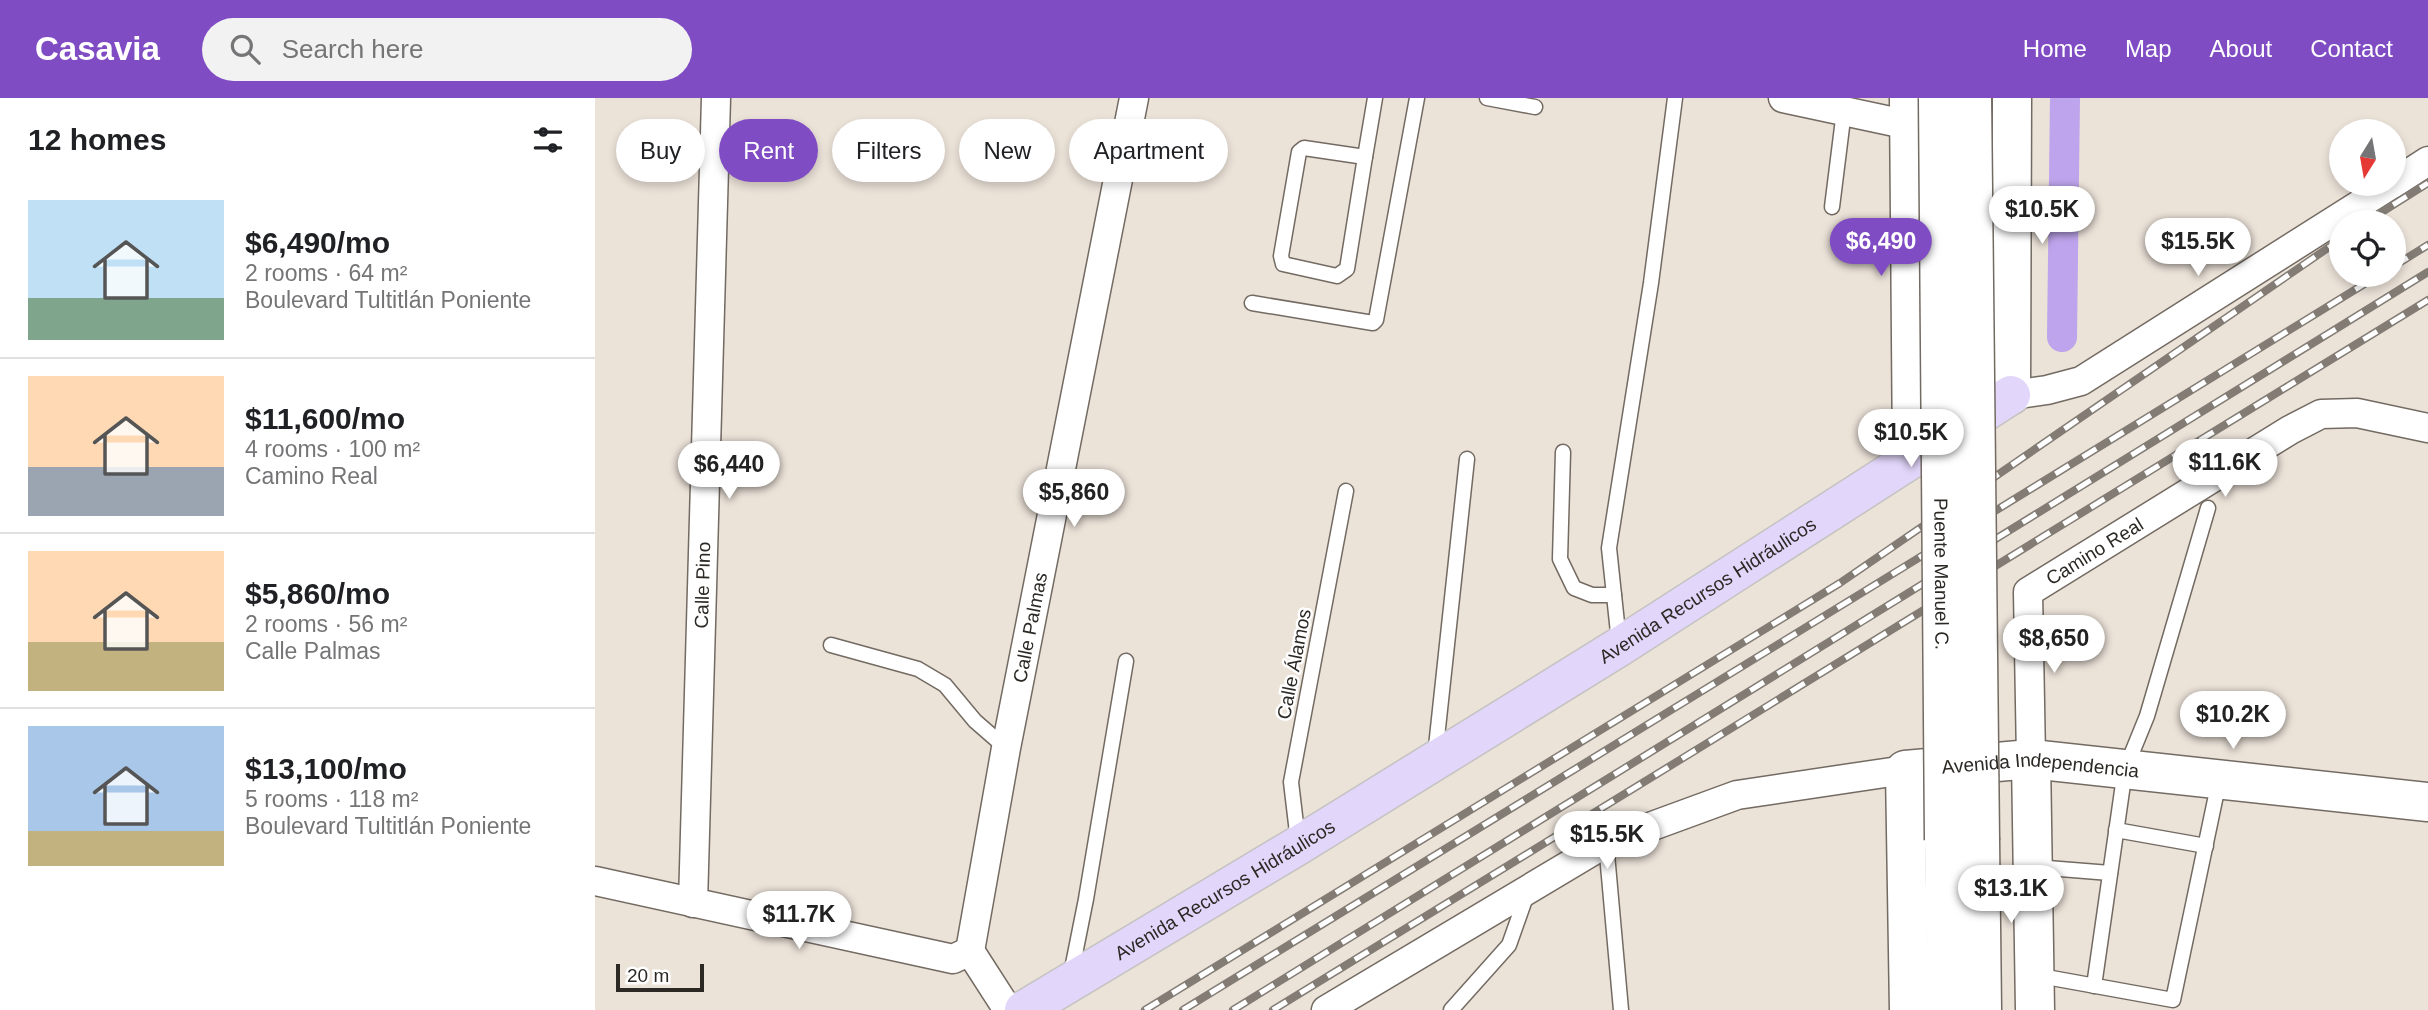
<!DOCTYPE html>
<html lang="en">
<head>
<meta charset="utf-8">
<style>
	:root { --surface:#fff; --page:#f2f2f2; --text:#202124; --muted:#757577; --line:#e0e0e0; --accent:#804cc4 }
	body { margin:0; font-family:Helvetica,sans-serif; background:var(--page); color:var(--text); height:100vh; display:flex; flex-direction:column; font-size:26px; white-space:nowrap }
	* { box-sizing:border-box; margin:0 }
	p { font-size:23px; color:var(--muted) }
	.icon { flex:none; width:38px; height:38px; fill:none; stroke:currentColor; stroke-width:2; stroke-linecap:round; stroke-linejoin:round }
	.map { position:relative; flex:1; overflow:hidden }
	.drawer { display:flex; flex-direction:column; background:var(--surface); width:595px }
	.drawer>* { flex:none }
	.hud { position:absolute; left:21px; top:21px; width:665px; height:63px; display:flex; gap:14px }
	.needle { width:46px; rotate:191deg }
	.tools { position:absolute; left:1734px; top:21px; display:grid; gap:14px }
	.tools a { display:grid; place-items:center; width:77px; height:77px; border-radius:50%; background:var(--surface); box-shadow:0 4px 10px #0003; font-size:35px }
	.scale { position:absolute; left:21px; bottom:18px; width:88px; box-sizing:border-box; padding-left:7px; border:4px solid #2c2925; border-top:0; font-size:19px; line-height:24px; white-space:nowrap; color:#2c2925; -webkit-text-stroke:5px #fff; paint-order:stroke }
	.price { position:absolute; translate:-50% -60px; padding:0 16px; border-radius:24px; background:#fff; color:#222; font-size:23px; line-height:46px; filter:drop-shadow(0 2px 4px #0008) }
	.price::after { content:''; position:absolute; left:50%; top:42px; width:21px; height:16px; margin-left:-10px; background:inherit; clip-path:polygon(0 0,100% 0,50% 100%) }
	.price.active { background:var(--accent); color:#fff }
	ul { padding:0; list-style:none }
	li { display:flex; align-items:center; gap:21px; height:175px; padding:0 28px }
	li+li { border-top:2px solid var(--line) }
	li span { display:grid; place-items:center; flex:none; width:196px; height:140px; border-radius:0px; color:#555 }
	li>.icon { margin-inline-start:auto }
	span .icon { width:84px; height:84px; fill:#fffc; stroke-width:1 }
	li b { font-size:30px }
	h2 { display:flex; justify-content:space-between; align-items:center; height:84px; padding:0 28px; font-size:30px }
	.chip { padding:0 24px; border-radius:32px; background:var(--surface); box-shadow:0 4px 10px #0003; font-size:24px; line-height:63px }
	.chip.active { background:var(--accent); color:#fff }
	header { display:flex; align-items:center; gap:42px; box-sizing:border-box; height:98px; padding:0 35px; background:var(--accent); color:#fff }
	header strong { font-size:33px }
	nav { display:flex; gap:38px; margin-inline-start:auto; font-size:24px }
	.search { width:490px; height:63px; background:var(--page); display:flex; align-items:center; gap:18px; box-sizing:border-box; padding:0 24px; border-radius:38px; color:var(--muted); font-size:26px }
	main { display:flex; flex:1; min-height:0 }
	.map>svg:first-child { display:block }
</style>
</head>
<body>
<header>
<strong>Casavia</strong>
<div class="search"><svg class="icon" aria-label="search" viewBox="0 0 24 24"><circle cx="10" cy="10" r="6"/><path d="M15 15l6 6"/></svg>Search here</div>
<nav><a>Home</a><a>Map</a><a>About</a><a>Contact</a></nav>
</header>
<main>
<section class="drawer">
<h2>12 homes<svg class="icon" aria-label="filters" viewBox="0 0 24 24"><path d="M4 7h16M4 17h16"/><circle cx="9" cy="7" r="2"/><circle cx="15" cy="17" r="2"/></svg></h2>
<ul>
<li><span style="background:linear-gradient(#bfe0f5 70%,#7fa58c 0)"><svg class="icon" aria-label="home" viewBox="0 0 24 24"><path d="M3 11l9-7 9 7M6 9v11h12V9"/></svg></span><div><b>$6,490/mo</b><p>2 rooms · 64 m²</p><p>Boulevard Tultitlán Poniente</p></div></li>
<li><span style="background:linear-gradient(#ffd9b3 65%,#9aa5b1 0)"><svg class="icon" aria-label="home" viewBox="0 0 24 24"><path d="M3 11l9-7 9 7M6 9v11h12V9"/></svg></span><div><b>$11,600/mo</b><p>4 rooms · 100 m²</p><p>Camino Real</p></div></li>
<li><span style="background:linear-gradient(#ffd9b3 65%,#c2b280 0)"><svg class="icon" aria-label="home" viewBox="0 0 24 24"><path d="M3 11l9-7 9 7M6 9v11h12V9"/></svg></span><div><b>$5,860/mo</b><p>2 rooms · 56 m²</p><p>Calle Palmas</p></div></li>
<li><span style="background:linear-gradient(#a9c7e8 75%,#c2b280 0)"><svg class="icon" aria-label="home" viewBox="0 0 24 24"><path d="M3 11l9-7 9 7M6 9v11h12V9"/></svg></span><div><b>$13,100/mo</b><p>5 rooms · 118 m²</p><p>Boulevard Tultitlán Poniente</p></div></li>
</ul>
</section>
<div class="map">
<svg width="1833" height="912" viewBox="0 0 1833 912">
	<rect width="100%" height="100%" fill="#ebe2d8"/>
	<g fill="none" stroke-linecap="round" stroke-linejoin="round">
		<polyline stroke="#bea4ec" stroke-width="30" points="1467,239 1470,0"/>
		<defs>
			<g id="lane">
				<polyline points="892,0 940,9"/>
				<polygon points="709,50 770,59 752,171 742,178 688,166 686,158 704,54"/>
				<polyline points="770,59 780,0"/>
				<polyline points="1237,109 1249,13"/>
				<polyline points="657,205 778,225 781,222 822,0"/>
				<polyline points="968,354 965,461 979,490 997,497 1019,497"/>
				<polyline points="1024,544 1014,450 1056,185 1080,0"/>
				<polyline points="236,547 323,571 350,587 380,623 411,650"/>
				<polyline points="840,658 872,361"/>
				<polyline points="1521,732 1611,748"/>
				<polyline points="703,743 696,684 751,393"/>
				<polyline points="1011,745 1026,912"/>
				<polyline points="1440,769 1515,775"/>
				<polyline points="476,876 491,801 531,563"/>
				<polyline points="1440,877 1578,902 1624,683"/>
				<polyline points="1499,888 1530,672 1552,618 1613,410"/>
				<polyline points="856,912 914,847 932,796"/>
			</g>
			<g id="street">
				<polyline points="1188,0 1314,27"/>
				<polyline points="1799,85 1833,63"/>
				<polyline points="1416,297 1452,292 1486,283 1797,86"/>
				<path id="s1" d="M1436,661L1433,494L1695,332L1726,316L1762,315L1833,330"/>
				<polyline points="0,783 358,861 375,853 413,912"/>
				<path id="s2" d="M98,805L121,0"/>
				<path id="s3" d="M375,853L411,650L539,0"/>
				<polyline points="731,912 1011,745 1142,697 1310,672"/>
			</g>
			<g id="secondary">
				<polyline points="1314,0 1317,360"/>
				<polyline points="1416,297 1417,0"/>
				<polyline points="1436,661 1440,912"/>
				<polyline points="1349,742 1351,912"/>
				<polyline points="1385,742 1387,912"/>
				<path id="s4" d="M1314,912L1310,672L1436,661L1833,704"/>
			</g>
			<g id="primary">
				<path id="s5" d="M429,912L704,747L1024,549L1416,297"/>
			</g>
		</defs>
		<use href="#lane" stroke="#736a62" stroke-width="17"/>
		<use href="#street" stroke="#736a62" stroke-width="31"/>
		<use href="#secondary" stroke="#736a62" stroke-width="41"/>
		<use href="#primary" stroke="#c4c3c2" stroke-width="41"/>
		<use href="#lane" stroke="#fff" stroke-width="14"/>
		<use href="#street" stroke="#fff" stroke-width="28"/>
		<use href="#secondary" stroke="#fff" stroke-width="38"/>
		<use href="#primary" stroke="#e2d6fa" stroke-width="38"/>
		<defs>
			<g id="rail">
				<polyline points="1771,124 1833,85"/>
				<polyline points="1799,168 1833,147"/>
				<polyline points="550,912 1245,485 1746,141"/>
				<polyline points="588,912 1784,177"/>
				<polyline points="638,912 1833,174"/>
				<polyline points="678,912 1833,202"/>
			</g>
		</defs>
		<use href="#rail" stroke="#827c75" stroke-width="8"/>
		<use href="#rail" stroke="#fff" stroke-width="5" stroke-dasharray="16" stroke-linecap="butt"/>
		<defs>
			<g id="secondary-bridge">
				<path id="s6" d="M1343,0L1349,742"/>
				<polyline points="1377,0 1385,742"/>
			</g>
		</defs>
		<use href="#secondary-bridge" stroke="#736a62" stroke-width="41" stroke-linecap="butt"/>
		<use href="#secondary-bridge" stroke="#fff" stroke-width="38"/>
	</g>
	<g text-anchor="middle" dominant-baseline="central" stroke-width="5" stroke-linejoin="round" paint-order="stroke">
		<g font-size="19" fill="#2c2925" stroke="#fff">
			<text stroke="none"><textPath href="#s1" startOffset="245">Camino Real</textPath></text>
			<text stroke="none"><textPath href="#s6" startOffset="476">Puente Manuel C.</textPath></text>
			<text stroke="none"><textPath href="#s2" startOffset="318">Calle Pino</textPath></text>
			<text stroke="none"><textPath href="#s5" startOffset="802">Avenida Recursos Hidráulicos</textPath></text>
			<text stroke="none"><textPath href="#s3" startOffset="329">Calle Palmas</textPath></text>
			<text transform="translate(699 566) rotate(-79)">Calle Álamos</text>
			<text stroke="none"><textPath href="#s4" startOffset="376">Avenida Independencia</textPath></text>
			<text stroke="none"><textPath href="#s5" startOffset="234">Avenida Recursos Hidráulicos</textPath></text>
		</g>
	</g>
</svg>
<div class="tools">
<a><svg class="needle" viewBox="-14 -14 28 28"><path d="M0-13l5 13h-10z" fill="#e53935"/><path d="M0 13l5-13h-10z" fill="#757577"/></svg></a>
<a><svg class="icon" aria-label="locate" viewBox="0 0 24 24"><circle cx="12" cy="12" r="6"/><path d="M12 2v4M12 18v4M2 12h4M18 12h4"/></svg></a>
</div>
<div class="scale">20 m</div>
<b class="price" style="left:1447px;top:148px">$10.5K</b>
<b class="price active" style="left:1286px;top:180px">$6,490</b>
<b class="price" style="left:1603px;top:180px">$15.5K</b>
<b class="price" style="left:1316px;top:371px">$10.5K</b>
<b class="price" style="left:1630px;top:401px">$11.6K</b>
<b class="price" style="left:134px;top:403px">$6,440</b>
<b class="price" style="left:479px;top:431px">$5,860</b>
<b class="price" style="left:1459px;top:577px">$8,650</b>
<b class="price" style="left:1638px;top:653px">$10.2K</b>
<b class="price" style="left:1012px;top:773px">$15.5K</b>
<b class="price" style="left:1416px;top:827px">$13.1K</b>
<b class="price" style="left:204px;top:853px">$11.7K</b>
<div class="hud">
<a class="chip">Buy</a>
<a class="chip active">Rent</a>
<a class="chip">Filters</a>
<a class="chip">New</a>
<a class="chip">Apartment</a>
</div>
</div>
</main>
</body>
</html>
